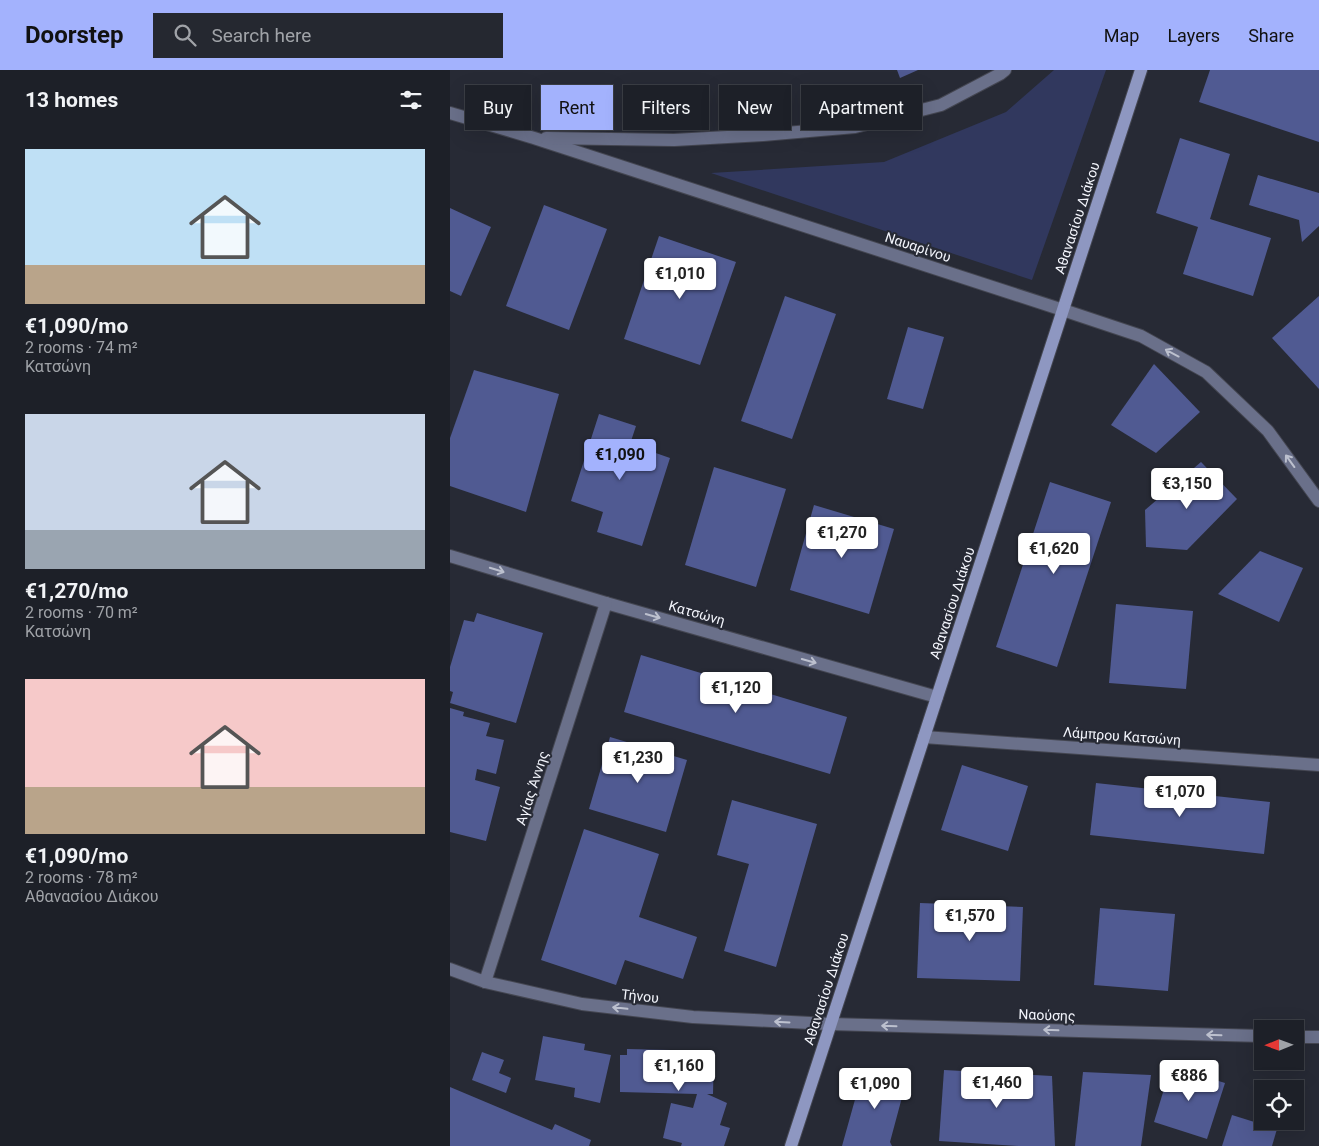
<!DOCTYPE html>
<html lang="en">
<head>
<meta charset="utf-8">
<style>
	:root { --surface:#1d2028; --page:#252830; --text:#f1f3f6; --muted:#a0a3a8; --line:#3b3e45; --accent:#a3b2fd }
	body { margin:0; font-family:Roboto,sans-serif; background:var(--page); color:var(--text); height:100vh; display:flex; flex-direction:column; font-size:19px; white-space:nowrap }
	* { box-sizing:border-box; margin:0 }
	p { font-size:16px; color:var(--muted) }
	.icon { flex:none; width:28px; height:28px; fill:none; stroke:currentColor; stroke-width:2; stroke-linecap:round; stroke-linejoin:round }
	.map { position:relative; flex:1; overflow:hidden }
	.details { display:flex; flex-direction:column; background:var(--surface); width:450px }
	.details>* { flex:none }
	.hud { position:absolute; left:15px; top:15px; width:475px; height:45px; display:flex; gap:10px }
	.needle { width:32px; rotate:269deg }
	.fabs { position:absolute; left:804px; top:950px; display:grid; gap:10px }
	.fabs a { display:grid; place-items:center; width:50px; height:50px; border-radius:0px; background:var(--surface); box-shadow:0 5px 20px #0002,0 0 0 1px var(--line); font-size:25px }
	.price { position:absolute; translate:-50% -42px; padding:0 11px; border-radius:5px; background:#fff; color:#222; font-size:16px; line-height:32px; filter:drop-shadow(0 1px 2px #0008) }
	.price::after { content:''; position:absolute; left:50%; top:30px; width:15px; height:11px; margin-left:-8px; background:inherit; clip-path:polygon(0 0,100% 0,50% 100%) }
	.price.on { background:var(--accent); color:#111 }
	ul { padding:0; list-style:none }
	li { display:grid; align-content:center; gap:10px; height:265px; padding:0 25px }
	li span { display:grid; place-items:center; height:155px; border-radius:0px; color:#555 }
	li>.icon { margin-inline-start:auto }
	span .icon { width:90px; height:90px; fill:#fffc; stroke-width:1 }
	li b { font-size:21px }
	h2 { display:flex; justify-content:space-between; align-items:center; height:60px; padding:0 25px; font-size:21px }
	.tag { padding:0 18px; border-radius:0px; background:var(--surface); box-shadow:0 5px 20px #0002,0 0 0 1px var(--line); font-size:18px; line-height:45px }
	.tag.on { background:var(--accent); color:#111 }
	header { display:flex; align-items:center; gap:30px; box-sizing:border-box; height:70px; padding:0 25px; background:var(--accent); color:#111 }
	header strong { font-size:24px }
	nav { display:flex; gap:28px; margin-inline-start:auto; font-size:18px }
	.search { width:350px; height:45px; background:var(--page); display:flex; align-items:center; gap:12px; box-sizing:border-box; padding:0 18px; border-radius:0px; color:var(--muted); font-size:19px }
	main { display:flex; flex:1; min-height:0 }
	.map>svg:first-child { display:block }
</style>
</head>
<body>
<header>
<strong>Doorstep</strong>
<div class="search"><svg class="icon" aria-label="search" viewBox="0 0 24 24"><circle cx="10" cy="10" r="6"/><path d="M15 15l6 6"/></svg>Search here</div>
<nav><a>Map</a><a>Layers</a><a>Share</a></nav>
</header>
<main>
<section class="details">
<h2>13 homes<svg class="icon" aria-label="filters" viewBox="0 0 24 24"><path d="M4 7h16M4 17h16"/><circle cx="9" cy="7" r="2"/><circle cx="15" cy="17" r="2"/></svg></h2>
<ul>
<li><span style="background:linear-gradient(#bfe0f5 75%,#b9a48a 0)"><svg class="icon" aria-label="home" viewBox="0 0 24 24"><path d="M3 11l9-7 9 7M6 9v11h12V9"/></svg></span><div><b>€1,090/mo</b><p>2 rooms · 74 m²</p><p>Κατσώνη</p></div></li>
<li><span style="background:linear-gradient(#c9d6e8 75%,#9aa5b1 0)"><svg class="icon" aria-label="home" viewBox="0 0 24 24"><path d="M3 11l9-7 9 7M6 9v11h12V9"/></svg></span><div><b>€1,270/mo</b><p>2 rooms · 70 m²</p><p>Κατσώνη</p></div></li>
<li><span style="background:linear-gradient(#f6c9c9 70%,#b9a48a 0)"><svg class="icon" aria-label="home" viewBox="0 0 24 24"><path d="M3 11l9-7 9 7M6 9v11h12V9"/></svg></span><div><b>€1,090/mo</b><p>2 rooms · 78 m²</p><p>Αθανασίου Διάκου</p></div></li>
</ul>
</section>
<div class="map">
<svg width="869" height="1076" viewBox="0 0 869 1076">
	<rect width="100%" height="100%" fill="#272a35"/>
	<polygon fill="#31385e" points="604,0 656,0 582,210 261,103 434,92 556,42"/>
	<g fill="#505a92">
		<polygon points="447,0 468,0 450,8"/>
		<polygon points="760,0 869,0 869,72 749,32"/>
		<polygon points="730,68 780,84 760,149 821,168 803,226 733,204 748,157 706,143"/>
		<polygon points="808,105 869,123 869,156 852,172 849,150 799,135"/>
		<polygon points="94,135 157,159 119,260 56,236"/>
		<polygon points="0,138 41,157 11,226 0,221"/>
		<polygon points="209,166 286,192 250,295 174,269"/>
		<polygon points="335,226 386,244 342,369 291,351"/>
		<polygon points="869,226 869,319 822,268"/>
		<polygon points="458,257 494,267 473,339 437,329"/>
		<polygon points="704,294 750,342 706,383 661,355"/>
		<polygon points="24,300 109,324 76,442 0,416 0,368"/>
		<polygon points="149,344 186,356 180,374 220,388 192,476 147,462 153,442 121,431"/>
		<polygon points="751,392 787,429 737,480 696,477 695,440"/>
		<polygon points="264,397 336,419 306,517 235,495"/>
		<polygon points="600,412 661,432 607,597 546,577"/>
		<polygon points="364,435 444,459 419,544 340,520"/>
		<polygon points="810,481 853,498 829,552 768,524"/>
		<polygon points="666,534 743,541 736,619 659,613"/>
		<polygon points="27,543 93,563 66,653 0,633 3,622 0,621 0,597 14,550 24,552"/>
		<polygon points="191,585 397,647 380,704 174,642"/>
		<polygon points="0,638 14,642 13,646 40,653 36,666 54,670 46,704 27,699 25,710 50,717 36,771 0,762"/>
		<polygon points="160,667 237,690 216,762 139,739"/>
		<polygon points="512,695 578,716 558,781 491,760"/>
		<polygon points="646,713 820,732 814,784 640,765"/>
		<polygon points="282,730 367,754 326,897 274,881 299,794 267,785"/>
		<polygon points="134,759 209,784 189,847 247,867 233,909 175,890 166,915 91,890"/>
		<polygon points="470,833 573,837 570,911 467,908"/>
		<polygon points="650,838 725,844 718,921 644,915"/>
		<polygon points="93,966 135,974 134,980 161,985 150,1033 124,1027 125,1018 85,1010"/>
		<polygon points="177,979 264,981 263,1024 257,1024 277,1033 270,1055 280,1058 274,1076 231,1076 232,1073 213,1068 221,1033 243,1038 247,1024 170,1022 170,985 177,985"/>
		<polygon points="32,982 54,990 49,1003 61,1008 56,1023 22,1010"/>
		<polygon points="721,996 775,1013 757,1069 704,1052"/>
		<polygon points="494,1000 602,1006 605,1076 568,1076 489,1071"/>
		<polygon points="413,1001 458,1005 440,1072 442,1076 392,1076"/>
		<polygon points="633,1002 701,1005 691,1076 625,1076"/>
		<polygon points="0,1017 102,1060 105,1054 141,1070 139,1076 0,1076"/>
		<polygon points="782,1045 827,1059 822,1076 772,1076"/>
	</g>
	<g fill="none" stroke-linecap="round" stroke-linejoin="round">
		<defs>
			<g id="street">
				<polyline points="0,43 84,68 613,240 691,266 756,302 818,361 869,431"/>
				<polyline points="96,68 224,70 313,65 405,57 491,35 550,4 555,0"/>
				<polyline points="0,486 156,533 487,627"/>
				<polyline points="474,667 869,695"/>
				<polyline points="0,899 35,912 132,934 243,947 380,954 812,966"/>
				<polyline points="35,912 156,533"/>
				<polyline points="845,967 869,967"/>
			</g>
			<polyline id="secondary" points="341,1076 691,0"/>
		</defs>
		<use href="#street" stroke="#444651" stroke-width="14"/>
		<use href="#secondary" stroke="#444651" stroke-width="14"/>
		<use href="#street" stroke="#6a708a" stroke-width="12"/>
		<use href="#secondary" stroke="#8e97c1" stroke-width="12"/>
	</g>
	<defs><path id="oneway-shaft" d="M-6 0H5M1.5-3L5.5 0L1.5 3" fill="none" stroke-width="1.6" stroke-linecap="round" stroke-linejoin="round" transform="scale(1.25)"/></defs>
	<g stroke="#bcc0ce">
		<use href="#oneway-shaft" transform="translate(722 283) rotate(-152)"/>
		<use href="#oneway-shaft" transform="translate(840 391) rotate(-126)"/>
		<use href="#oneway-shaft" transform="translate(47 500) rotate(17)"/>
		<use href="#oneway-shaft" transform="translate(203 546) rotate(16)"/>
		<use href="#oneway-shaft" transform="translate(359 591) rotate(16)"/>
		<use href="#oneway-shaft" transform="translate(170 938) rotate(-174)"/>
		<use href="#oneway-shaft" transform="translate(332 952) rotate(-177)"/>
		<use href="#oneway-shaft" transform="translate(439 956) rotate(-178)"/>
		<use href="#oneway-shaft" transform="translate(601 960) rotate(-178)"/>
		<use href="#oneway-shaft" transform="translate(764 965) rotate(-178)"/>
	</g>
	<g text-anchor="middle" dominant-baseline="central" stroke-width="4" stroke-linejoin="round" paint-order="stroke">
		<g font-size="14" fill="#f3f5fc" stroke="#272a35">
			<text transform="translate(627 148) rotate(-72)">Αθανασίου Διάκου</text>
			<text transform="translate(468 177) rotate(18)">Ναυαρίνου</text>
			<text transform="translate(502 533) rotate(-72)">Αθανασίου Διάκου</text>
			<text transform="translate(247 543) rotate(16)">Κατσώνη</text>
			<text transform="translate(672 666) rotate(4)">Λάμπρου Κατσώνη</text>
			<text transform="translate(82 718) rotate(-72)">Αγίας Άννης</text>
			<text transform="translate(376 919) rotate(-72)">Αθανασίου Διάκου</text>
			<text transform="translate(190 926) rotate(6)">Τήνου</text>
			<text transform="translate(597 945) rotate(2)">Ναούσης</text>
		</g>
	</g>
</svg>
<div class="fabs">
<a><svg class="needle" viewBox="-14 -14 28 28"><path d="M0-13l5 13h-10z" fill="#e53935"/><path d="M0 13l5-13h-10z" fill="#a0a3a8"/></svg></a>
<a><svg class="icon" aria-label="locate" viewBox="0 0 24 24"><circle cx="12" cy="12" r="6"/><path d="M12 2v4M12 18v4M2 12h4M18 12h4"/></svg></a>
</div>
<b class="price" style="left:230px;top:230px">€1,010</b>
<b class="price on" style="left:170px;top:411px">€1,090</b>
<b class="price" style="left:737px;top:440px">€3,150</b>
<b class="price" style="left:392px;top:489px">€1,270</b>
<b class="price" style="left:604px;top:505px">€1,620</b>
<b class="price" style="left:286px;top:644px">€1,120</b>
<b class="price" style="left:188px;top:714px">€1,230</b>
<b class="price" style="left:730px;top:748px">€1,070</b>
<b class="price" style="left:520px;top:872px">€1,570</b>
<b class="price" style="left:229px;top:1022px">€1,160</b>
<b class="price" style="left:739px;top:1032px">€886</b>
<b class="price" style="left:547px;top:1039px">€1,460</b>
<b class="price" style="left:425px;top:1040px">€1,090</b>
<div class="hud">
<a class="tag">Buy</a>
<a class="tag on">Rent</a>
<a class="tag">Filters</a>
<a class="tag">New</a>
<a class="tag">Apartment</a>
</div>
</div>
</main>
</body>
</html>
